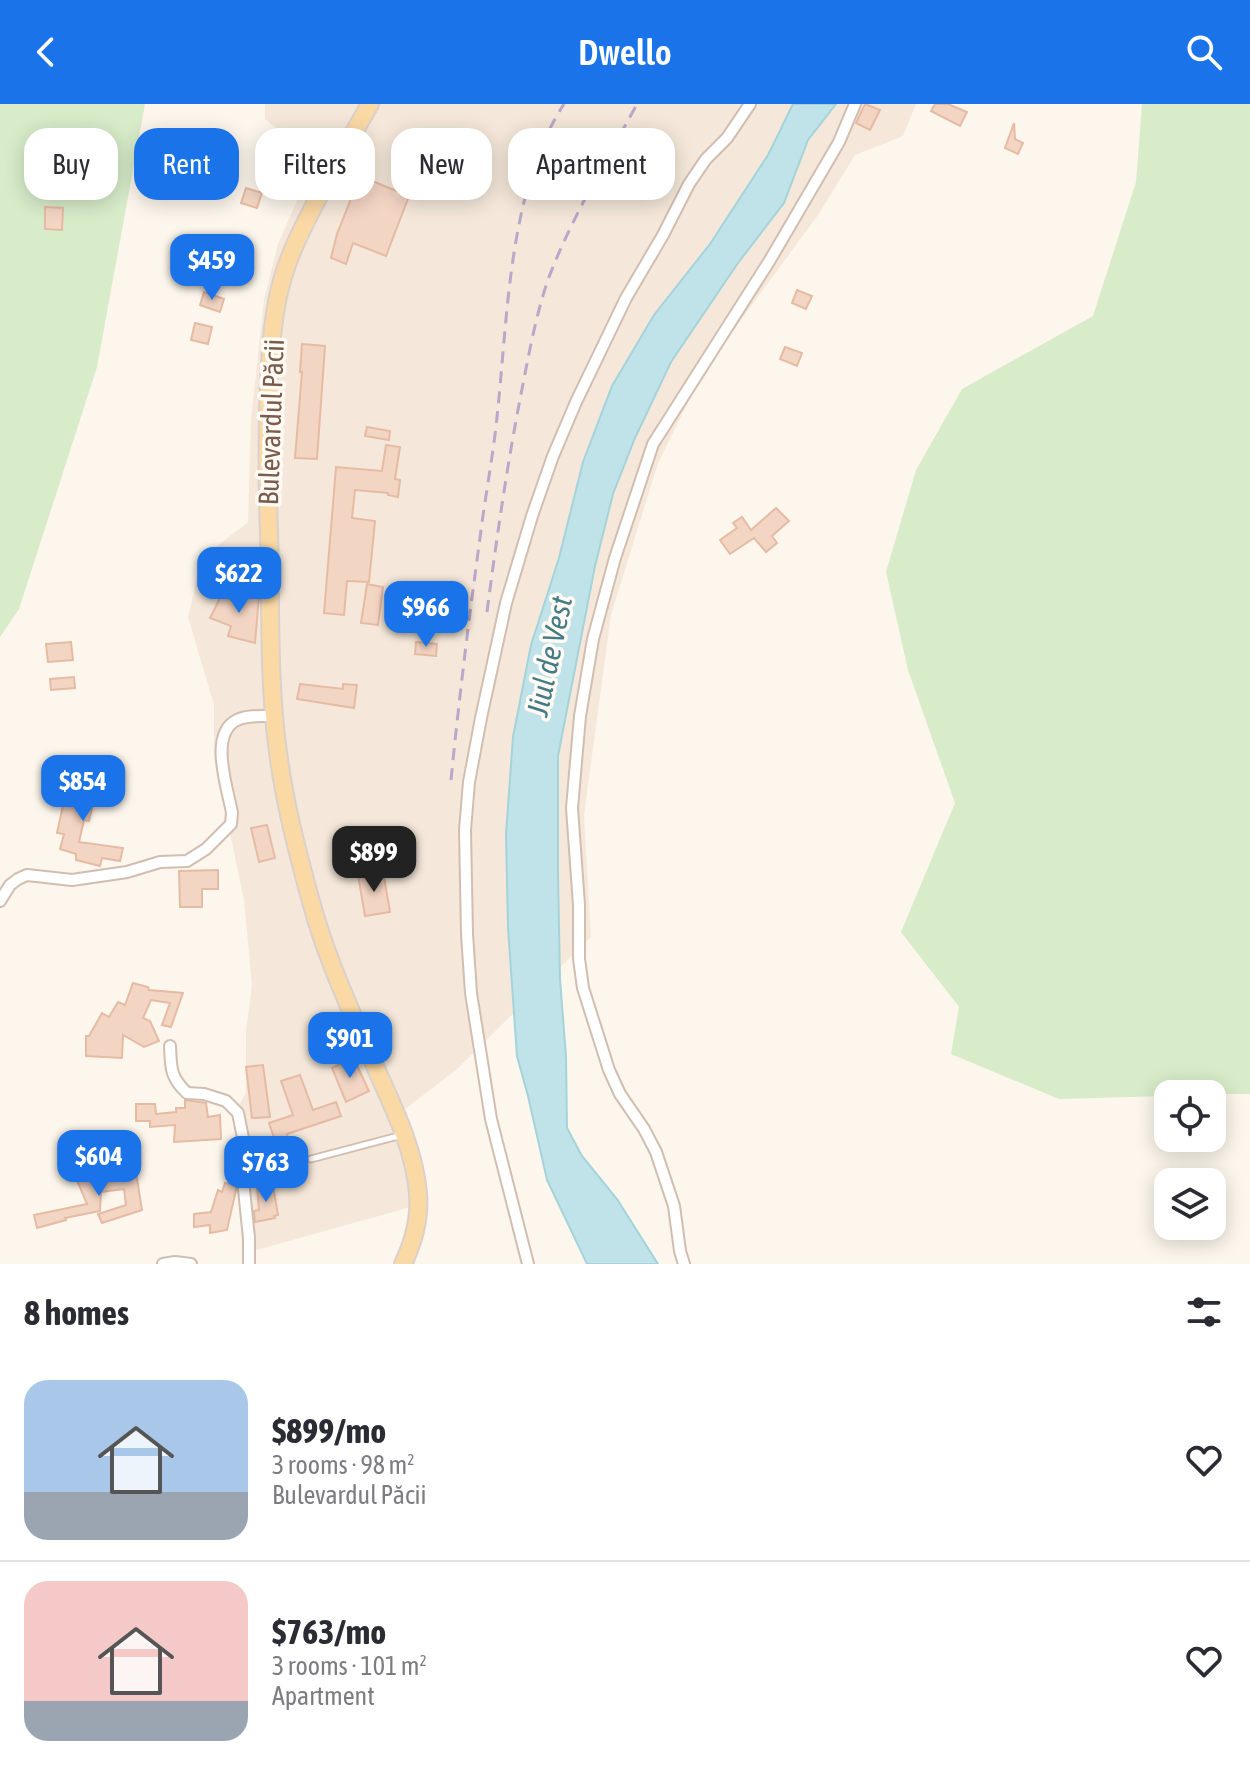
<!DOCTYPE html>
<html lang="en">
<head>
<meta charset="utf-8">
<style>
	:root { --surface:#fff; --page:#f2f2f3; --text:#2b2b33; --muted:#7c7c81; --line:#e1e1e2; --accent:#1a73e8 }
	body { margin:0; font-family:"Asap Condensed",sans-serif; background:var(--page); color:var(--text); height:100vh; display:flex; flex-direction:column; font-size:30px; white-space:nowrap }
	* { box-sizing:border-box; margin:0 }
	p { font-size:26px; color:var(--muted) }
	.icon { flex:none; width:44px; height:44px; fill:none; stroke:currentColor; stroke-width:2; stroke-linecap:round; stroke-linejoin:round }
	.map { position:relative; height:1160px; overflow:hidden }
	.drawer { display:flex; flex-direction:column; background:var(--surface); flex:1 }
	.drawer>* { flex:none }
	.top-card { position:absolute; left:24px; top:24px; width:800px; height:72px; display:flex; gap:16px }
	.buttons { position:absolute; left:1154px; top:976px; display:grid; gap:16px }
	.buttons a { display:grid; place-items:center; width:72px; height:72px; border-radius:16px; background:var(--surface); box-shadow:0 4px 20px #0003; font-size:40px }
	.price { position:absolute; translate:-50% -68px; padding:0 18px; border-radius:16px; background:var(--accent); color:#fff; font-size:26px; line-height:52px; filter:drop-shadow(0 2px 4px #0008) }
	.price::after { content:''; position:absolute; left:50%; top:48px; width:24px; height:18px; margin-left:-12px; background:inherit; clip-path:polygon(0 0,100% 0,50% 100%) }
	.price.active { background:#222; color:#fff }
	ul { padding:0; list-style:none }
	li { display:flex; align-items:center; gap:24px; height:200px; padding:0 24px }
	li+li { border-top:2px solid var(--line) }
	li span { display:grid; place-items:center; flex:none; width:224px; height:160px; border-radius:24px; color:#555 }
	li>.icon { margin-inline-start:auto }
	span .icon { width:96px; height:96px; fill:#fffc; stroke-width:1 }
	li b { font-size:34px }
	h2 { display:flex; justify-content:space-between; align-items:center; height:96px; padding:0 24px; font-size:34px }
	.tag { padding:0 28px; border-radius:24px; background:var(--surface); box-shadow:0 4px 20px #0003; font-size:28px; line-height:72px }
	.tag.active { background:var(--accent); color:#fff }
	header { display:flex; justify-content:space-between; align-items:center; height:104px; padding:0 24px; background:var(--accent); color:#fff; font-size:36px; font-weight:600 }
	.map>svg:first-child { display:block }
</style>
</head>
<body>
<header><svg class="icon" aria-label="back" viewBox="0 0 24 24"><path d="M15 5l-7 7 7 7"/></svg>Dwello<svg class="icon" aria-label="search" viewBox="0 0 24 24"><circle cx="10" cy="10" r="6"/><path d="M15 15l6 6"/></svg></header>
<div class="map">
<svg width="1250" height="1160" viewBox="0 0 1250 1160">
	<rect width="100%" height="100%" fill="#fdf6ec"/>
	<polygon fill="#f5e8da" points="265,0 916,0 903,32 855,51 818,111 704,266 658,359 611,511 584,711 591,833 456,966 391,1016 410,1064 411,1103 242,1150 239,1045 232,1015 246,988 246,927 252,881 244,796 214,653 214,601 188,513 202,454 248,418 251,315 264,196 278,140 307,74 313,54 265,15"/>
	<g fill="#d8ecc9">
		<polygon points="0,0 145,0 97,263 19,505 0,533"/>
		<polygon points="1142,0 1250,0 1250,990 1168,990 1168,992 1059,995 951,950 959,903 901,828 955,699 908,566 886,468 916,366 962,285 1093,212 1136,78"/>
	</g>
	<polygon fill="#bfe3e8" stroke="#a5d3da" stroke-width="2" points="793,0 836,0 808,36 784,99 738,159 671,258 635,334 613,390 595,462 558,652 558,770 560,875 566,953 567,1024 582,1052 617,1095 658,1160 587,1160 547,1076 528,992 517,952 508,824 506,730 513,633 531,541 559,454 583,358 612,282 654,211 710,140 768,51"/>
	<g fill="#f3d5c3" stroke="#e6bba3" stroke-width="2">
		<polygon points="865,0 880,6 870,26 856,19"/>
		<polygon points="935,0 948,0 967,8 960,22 931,7"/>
		<polygon points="1014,19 1015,35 1023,39 1018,50 1005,44"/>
		<polygon points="360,72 409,92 386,152 353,139 346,160 331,154 337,130"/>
		<polygon points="246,84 262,89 257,104 241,99"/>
		<polygon points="45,103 63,104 62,126 45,125"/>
		<polygon points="797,186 812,192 806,205 792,199"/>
		<polygon points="204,188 224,195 220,208 200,201"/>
		<polygon points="195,219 212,223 208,240 191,236"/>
		<polygon points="302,240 325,242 317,355 295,354 302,268 300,268"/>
		<polygon points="785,243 802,249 797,262 780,255"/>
		<polygon points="367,323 390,327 389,336 365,332"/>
		<polygon points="386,341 400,343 395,375 400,376 398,393 388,391 388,389 355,386 352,414 375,417 369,478 347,477 344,511 324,509 336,363 382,367"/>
		<polygon points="776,404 789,417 772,432 777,439 766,448 754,434 730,450 720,436 737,424 733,419 742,413 751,426"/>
		<polygon points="367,480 383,483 378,521 361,519"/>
		<polygon points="236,485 259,492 255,539 228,532 231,522 210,514 221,492 232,496"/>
		<polygon points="71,538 73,556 48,558 46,540"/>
		<polygon points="416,538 437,540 436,552 415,550"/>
		<polygon points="74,573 75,584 51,586 50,575"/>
		<polygon points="300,580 343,585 343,580 357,581 354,604 297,595"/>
		<polygon points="68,678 104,678 100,700 93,700 89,717 84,716 79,738 123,744 120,757 102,754 100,762 76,756 76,750 60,745 64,730 57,729 64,697 62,697"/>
		<polygon points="267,721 275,754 259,758 251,724"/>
		<polygon points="218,766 218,785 202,785 202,803 180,803 179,767"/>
		<polygon points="383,767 390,808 365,812 358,771"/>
		<polygon points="133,879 148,883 149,886 183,889 171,923 162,921 170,899 151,896 143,914 150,917 159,937 144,943 123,931 122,954 86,952 86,932 89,932 102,909 109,913 118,898 125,901"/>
		<polygon points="353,953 369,987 346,998 332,964"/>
		<polygon points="263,961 270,1013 252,1014 246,963"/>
		<polygon points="300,971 313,1006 336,998 341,1012 287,1030 291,1052 261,1054 260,1039 275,1037 269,1019 293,1011 281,977"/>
		<polygon points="185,996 206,999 208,1013 220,1011 221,1035 174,1038 175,1021 150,1023 150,1017 136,1017 136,1000 155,1000 156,1010 176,1008 176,1004 185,1004"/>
		<polygon points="251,1063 263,1063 264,1080 252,1080"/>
		<polygon points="98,1067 100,1071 136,1068 142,1106 102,1119 98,1110 126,1101 124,1085 101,1088 100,1107 65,1114 66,1116 37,1124 34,1111 87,1100 76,1074 83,1070"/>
		<polygon points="225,1079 236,1081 236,1086 227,1126 210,1129 210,1121 194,1123 194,1110 211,1108 218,1086 222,1088"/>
		<polygon points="273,1082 278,1111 274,1112 275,1114 255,1118 254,1107 259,1106 257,1083"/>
	</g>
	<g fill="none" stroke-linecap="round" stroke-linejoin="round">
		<defs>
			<polyline id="service" points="311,1055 402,1031"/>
			<g id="minor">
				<path d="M0,797L10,781L18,775L27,771L72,776L127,768L160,758L187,757L206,745L231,720L232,709C228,685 208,630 237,616C247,611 263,612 274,612"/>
				<path d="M170,942C171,964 170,973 187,989L204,990L226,997L238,1009L243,1034V1076L249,1134V1160"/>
				<polyline points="163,1160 175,1158 191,1160"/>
				<polyline points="528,1160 491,1015 471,889 467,830 465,726 469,678 481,614 506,499 532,412 553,352 576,298 626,194 663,131 689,80 706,55 727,34 750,0"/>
				<polyline points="684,1160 680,1147 674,1102 656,1048 644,1025 620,990 609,966 583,884 579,855 579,801 572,704 580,612 593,535 615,454 653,340 770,156 839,38 855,0"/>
			</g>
			<path id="primary" d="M370,0C352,32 334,63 317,96C304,121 291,146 283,173C273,207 271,241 269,275C267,326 267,377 269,427C271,498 268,569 277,640C283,692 296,743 310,794C326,855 353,911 378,969C395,1007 415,1048 418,1090C420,1113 413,1139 403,1160"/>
		</defs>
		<use href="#service" stroke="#d1beb0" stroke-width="9"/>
		<use href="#minor" stroke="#d1beb0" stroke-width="14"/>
		<use href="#primary" stroke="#dad1cd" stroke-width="20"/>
		<use href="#service" stroke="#fff" stroke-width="5"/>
		<use href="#minor" stroke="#fff" stroke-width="10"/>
		<use href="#primary" stroke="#fbd9a5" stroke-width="16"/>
		<g stroke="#b9a8c9" stroke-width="3" stroke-dasharray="12 8" stroke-linecap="butt">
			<path d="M487,508C497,431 508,355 523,280C530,244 537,207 549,173C572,113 606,57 637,0"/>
			<path d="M451,676C459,595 469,514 480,434C485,393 493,353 497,313C508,213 508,86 564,0"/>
		</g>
	</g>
	<g text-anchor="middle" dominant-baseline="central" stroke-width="7" stroke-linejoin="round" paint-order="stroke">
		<g font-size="28" fill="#7a5c4d" stroke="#fffaf3">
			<text transform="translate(271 318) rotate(-88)">Bulevardul Păcii</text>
		</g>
		<g font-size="30" font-style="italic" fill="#437c86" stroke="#fffaf3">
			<text transform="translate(549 552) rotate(-78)">Jiul de Vest</text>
		</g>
	</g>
</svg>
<div class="buttons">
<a><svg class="icon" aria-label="locate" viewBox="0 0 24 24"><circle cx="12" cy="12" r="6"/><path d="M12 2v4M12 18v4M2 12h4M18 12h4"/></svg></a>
<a><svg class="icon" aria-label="layers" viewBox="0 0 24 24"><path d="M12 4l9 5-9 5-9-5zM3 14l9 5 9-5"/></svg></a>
</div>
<b class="price" style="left:212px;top:198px">$459</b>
<b class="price" style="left:239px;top:511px">$622</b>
<b class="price" style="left:426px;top:545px">$966</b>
<b class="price" style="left:83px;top:719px">$854</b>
<b class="price active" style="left:374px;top:790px">$899</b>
<b class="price" style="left:350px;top:976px">$901</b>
<b class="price" style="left:99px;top:1094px">$604</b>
<b class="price" style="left:266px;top:1100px">$763</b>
<div class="top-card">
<a class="tag">Buy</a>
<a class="tag active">Rent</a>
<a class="tag">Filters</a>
<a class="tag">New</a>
<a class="tag">Apartment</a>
</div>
</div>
<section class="drawer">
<h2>8 homes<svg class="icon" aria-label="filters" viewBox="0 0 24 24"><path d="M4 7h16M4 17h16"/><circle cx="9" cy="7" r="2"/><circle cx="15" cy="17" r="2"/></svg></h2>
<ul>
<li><span style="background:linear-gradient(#a9c7e8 70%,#9aa5b1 0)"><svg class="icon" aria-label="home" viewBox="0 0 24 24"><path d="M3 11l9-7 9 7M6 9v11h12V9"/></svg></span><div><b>$899/mo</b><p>3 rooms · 98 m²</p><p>Bulevardul Păcii</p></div><svg class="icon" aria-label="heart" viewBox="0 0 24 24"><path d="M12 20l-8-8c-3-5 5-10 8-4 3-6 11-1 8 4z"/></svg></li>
<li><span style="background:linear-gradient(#f6c9c9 75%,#9aa5b1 0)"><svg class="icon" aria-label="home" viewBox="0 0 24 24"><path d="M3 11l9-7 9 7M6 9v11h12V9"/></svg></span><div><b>$763/mo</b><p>3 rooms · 101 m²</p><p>Apartment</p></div><svg class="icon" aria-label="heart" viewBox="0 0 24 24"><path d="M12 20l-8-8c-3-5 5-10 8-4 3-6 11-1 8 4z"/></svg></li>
</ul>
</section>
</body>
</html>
